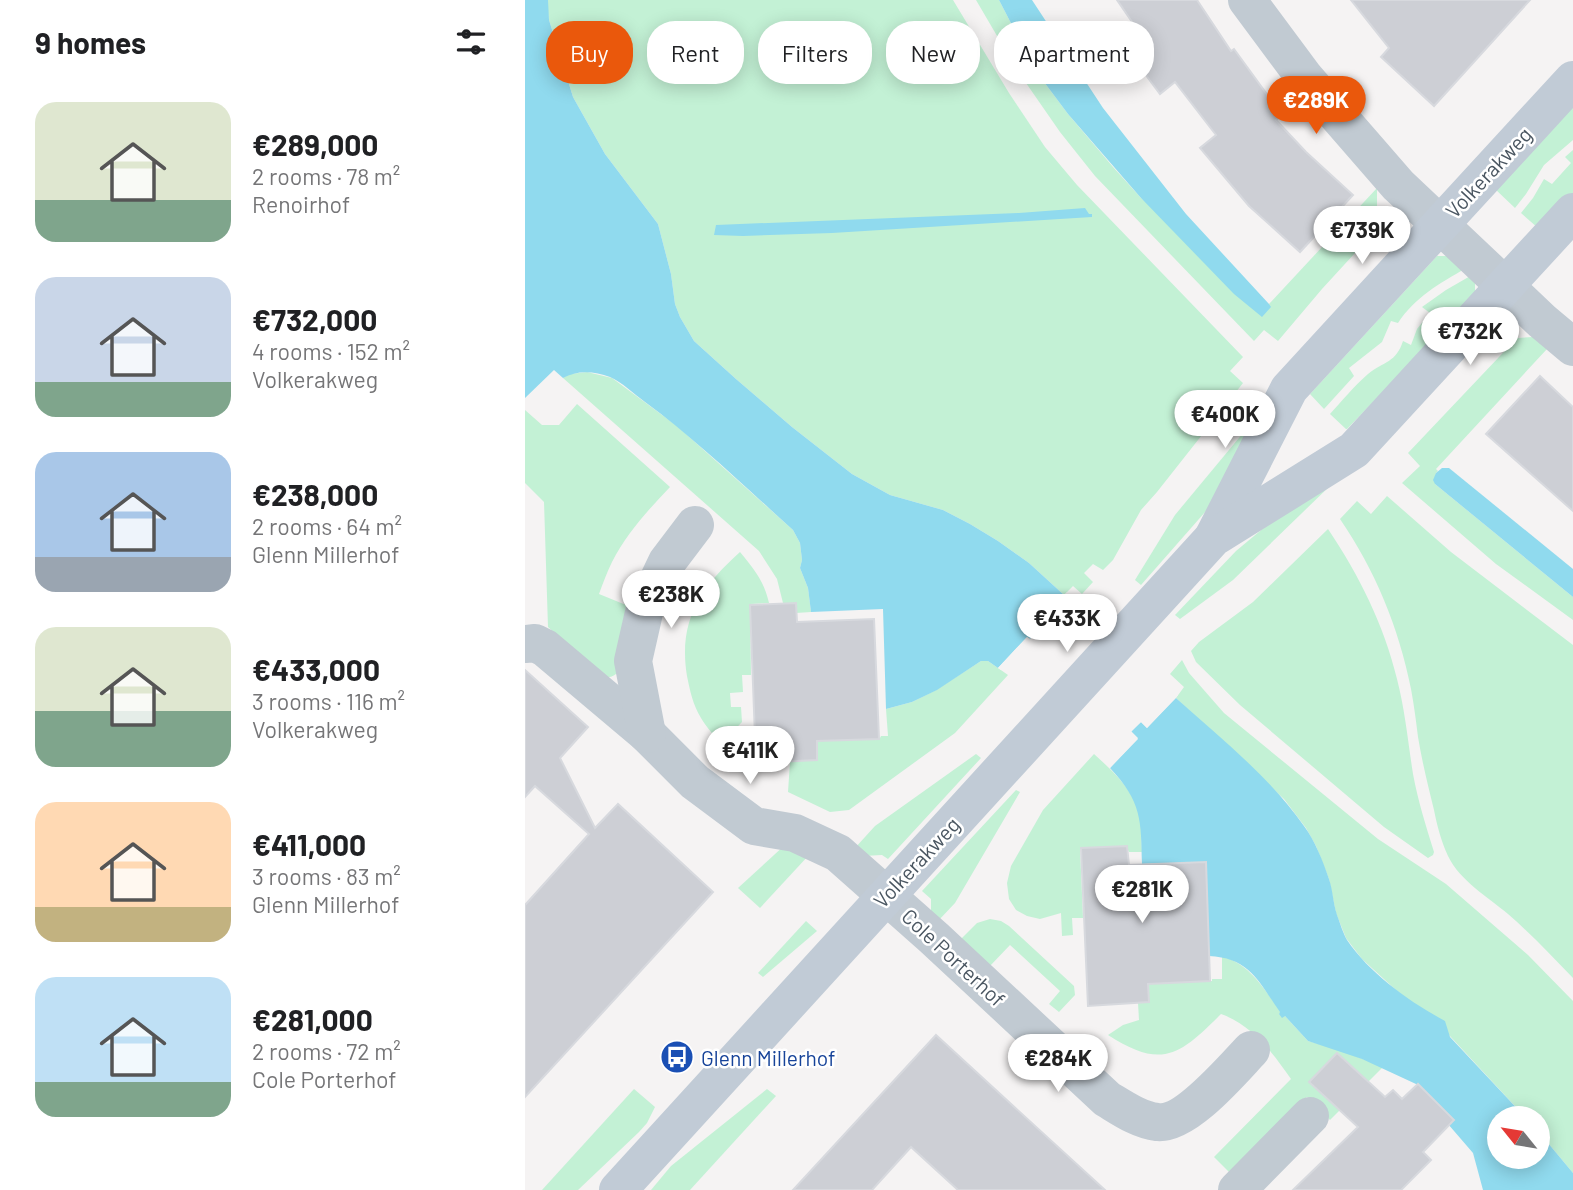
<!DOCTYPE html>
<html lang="en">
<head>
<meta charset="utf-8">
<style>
	:root { --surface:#fff; --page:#f2f2f2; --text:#202124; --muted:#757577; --accent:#ea580c }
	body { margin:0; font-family:Barlow,sans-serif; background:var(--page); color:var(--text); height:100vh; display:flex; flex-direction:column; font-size:26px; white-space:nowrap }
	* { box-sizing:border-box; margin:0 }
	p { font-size:23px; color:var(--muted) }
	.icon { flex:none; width:38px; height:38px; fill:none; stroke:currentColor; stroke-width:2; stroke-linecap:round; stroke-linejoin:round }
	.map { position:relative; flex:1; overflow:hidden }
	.side { display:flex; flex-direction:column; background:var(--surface); width:525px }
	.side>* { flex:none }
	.banner { position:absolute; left:21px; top:21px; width:665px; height:63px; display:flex; gap:14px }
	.needle { width:46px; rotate:300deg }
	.buttons { position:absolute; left:962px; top:1106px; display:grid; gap:14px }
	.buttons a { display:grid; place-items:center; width:63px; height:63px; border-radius:50%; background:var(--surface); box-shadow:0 4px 18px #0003; font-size:35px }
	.price { position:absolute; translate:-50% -60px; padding:0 16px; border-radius:24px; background:#fff; color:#222; font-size:23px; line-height:46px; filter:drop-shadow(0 2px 4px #0008) }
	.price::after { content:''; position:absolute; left:50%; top:42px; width:21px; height:16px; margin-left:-10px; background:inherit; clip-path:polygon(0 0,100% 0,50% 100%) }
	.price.active { background:var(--accent); color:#fff }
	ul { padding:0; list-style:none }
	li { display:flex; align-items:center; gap:21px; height:175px; padding:0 35px }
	li span { display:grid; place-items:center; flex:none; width:196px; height:140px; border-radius:21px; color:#555 }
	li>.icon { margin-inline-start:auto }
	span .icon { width:84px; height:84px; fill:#fffc; stroke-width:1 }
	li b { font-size:30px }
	h2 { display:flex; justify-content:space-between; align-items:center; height:84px; padding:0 35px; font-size:30px }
	.pill { padding:0 24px; border-radius:28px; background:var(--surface); box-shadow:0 4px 18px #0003; font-size:24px; line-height:63px }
	.pill.active { background:var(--accent); color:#fff }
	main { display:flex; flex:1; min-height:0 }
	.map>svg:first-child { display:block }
</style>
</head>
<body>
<main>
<section class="side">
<h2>9 homes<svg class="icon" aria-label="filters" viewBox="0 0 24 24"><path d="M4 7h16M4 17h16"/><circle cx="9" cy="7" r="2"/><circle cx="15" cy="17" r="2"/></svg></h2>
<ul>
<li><span style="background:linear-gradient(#dfe7d0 70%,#7fa58c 0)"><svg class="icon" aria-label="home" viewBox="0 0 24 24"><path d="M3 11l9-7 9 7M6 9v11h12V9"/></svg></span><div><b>€289,000</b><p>2 rooms · 78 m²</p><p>Renoirhof</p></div></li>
<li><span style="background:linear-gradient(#c9d6e8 75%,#7fa58c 0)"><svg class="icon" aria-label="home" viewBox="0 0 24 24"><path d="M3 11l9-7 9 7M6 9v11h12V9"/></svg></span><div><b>€732,000</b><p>4 rooms · 152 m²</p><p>Volkerakweg</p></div></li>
<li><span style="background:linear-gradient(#a9c7e8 75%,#9aa5b1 0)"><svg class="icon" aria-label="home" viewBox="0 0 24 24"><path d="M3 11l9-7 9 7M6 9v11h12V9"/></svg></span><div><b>€238,000</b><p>2 rooms · 64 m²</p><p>Glenn Millerhof</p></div></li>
<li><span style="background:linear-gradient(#dfe7d0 60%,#7fa58c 0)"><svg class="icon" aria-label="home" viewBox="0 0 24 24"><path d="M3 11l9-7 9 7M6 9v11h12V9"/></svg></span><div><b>€433,000</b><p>3 rooms · 116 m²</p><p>Volkerakweg</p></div></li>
<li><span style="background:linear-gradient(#ffd9b3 75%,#c2b280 0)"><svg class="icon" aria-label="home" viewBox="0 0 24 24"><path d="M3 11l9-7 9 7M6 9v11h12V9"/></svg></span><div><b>€411,000</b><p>3 rooms · 83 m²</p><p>Glenn Millerhof</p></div></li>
<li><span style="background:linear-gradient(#bfe0f5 75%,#7fa58c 0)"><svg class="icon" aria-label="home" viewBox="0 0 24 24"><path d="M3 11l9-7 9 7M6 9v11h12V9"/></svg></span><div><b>€281,000</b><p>2 rooms · 72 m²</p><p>Cole Porterhof</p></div></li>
</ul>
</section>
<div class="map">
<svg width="1048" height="1190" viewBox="0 0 1048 1190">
	<rect width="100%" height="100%" fill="#f5f3f3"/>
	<g fill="#c3f1d5">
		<polygon points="21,0 428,0 484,93 520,147 552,185 718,357 705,371 718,383 632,492 616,510 588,560 578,570 568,564 559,573 568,582 557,594 548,586 539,595 504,563 473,541 445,524 418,510 365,495 327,474 267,427 211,379 169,341 155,317 150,304 146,274 133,224 80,154 48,97 24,20"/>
		<polygon points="451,0 474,0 503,56 519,82 543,114 588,167 616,198 745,307 744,304 852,188 852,229 797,289 753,341 739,330 729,341 570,176 535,132 492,70"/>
		<polygon points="1048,100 1048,140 1019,165 1001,194 990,208 970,189"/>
		<polygon points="1048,150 1048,194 1013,228 996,213 1008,198 1019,179 1027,184 1046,163 1040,157"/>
		<path d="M912,256H923L941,268C914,284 890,297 873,323L866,321L857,342L824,368L829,376L799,409L785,394Z"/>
		<path d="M947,275L950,282V296L822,429H821L805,414C817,401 829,386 843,374C859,361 871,363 878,341L886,345L892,329L905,313L897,307L921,290Z"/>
		<polygon points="1008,337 1022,349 911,469 913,471 911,473 910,484 1048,597 1048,620 971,564 877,483 895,466 883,453 992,338"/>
		<polygon points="62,372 87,378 152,426 268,530 275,543 277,560 275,568 283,588 286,612 271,613 271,603 258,603 252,579 234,551 38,378 45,374"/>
		<path d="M52,404L145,487C123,510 102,533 87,562C82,572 78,583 74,594L101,605L94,671C88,678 82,679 75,674L23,627L19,502L0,483V410L17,425H34Z"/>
		<polygon points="733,415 688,503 616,585 610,580 650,515"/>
		<polygon points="810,481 708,580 655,619 650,615 711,551 741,526"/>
		<path d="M862,496L926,552L1048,645V978C1027,956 1006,934 983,914C963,897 935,881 923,856C916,841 912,825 909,810C903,786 897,761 893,737C891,721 889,705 886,689C874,628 850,570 815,519L832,501L846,514Z"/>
		<path d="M803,529C834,575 859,625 872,679C880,710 883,742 888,774C893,801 901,826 909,852L908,855L903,858L859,827L715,705L671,662L666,651L674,642L728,602Z"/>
		<path d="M215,552C229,569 239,581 244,603L225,604L226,675H217L218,692L205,693L206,707H216L217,722L196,744C189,735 181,727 176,718C168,705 165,691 162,676C153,621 175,588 215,552Z"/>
		<polygon points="657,660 664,673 699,713 853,839 921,884 1003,955 1048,1001 1048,1173 1013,1131 1013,1118 1001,1118 924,1035 894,1008 872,991 837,959 821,938 811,913 804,879 791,846 781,828 759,799 651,698 659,687 645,674"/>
		<polygon points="456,661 463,661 483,675 430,733 324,810 305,812 263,792 265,762 291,760 291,741 355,738 356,736 363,736 361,709 387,702 411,690"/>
		<polygon points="451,754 456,758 363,859 357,855 338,856 330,848 350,826"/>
		<path d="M569,754C590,773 613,794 616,823C617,833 616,842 617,852H604L601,846L555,848L558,918H547L548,935L537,936L536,913L515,919L502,916L491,910L484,899L482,883L486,866L518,810Z"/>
		<polygon points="491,790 495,792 430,903 413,921 406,915 406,899 397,891"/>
		<polygon points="261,844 284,855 235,908 213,888"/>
		<polygon points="465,919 476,921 484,926 549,986 550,995 534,1012 524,1004 535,991 485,945 465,966 434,941 452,923"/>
		<polygon points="281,921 292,931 238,977 233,973"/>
		<path d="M697,956C726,965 738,988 756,1012L754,1014L760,1016L783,1041L815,1050L858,1067L805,1120L782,1097L706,1174L689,1157L766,1079C748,1053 727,1025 696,1014C655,1055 637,1070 583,1035L598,1025L614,1020L613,1003L623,1002L622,984L687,981V979H697Z"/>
		<polygon points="109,1089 130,1107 122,1123 114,1132 53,1190 17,1190"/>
		<polygon points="242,1089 251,1096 165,1190 126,1190 146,1166"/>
	</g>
	<g fill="#90daee">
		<path d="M0,0H23L24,20L48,97L80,154L133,224L146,274L150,304L155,317L169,341L211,379L267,427L327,474L365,495L418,510L445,524L473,541L504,563L539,595L511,626L515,629L505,639L502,637L473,668L463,661H456L412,690L387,702L361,709L358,609L286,612L283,588L275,568L277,560L275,543L268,530C220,487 173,441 120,402C109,394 97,382 85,377C69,371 52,370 38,378L29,370L0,398Z"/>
		<polygon points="474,0 507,0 578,108 661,214 744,304 746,307 737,317 709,294 616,198 543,114 519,82 503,56"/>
		<polygon points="560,208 564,214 567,214 567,217 307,233 218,236 189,235 191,225 494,213"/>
		<polygon points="917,468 924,468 1048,569 1048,597 910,484 908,480 911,473"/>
		<path d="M651,698C695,738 744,776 779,826C790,841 798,861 804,879C808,891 808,903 812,915C815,923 818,933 822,940C845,974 885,1002 920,1021L925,1037L1001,1118H975V1157H1013V1131L1048,1173V1190H958L948,1153L923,1124L928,1121L891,1084L837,1059L783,1041L760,1016L757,1018L754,1014L755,1012C733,981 725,958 684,956L680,862L617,864C616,820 617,802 585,768L613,739L606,732L616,722L622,728Z"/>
	</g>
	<g fill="#f5f3f3">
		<polygon points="542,592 542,597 516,626 519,629 518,632 507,642 502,641 476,670 473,668 502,637 505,639 515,630 511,626"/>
		<polygon points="650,694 653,695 622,728 616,722 606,731 613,738 585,768 583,766 608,738 603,733 603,729 615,718 622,723"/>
	</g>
	<g fill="#cdcfd5" stroke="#d7d9de" stroke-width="2">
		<polygon points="592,0 672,0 706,51 709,49 757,115 751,120 781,152 828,195 775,252 724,206 675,148 691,135 650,82 635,94 623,78 612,62 627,51"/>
		<polygon points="826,0 1005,0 909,106 856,57 864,48"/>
		<polygon points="1015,376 1048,407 1048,511 961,434"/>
		<polygon points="271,603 272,622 349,619 354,739 292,741 292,760 231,763 225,605"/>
		<polygon points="0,670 63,727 35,758 70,828 93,804 188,892 0,1097 0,905 64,834 10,786 0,797"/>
		<polygon points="602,846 604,865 681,862 685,981 623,984 624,1002 563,1006 556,848"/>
		<polygon points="411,1035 485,1103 580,1190 433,1190 386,1147 347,1190 268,1190"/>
		<polygon points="812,1053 860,1097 868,1090 877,1099 893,1084 929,1120 898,1152 906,1160 876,1190 768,1190 833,1127 784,1082"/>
	</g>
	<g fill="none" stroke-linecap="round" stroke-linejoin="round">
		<g stroke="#c1cad2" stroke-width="38">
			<polyline points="722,0 780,78 873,185 1017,321 1048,347"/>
			<path d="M0,644L10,643L20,648L122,734L170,782L229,826L270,833L313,853L409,938L582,1099C597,1108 614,1120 632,1122C660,1126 707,1070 726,1050"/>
			<polyline points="122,734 108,661 120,608 142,562 170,525"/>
			<polyline points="712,1190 785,1116"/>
		</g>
		<g stroke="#c1cbd6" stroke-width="38">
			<polyline points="689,536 764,389 1048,80"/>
			<polyline points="93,1190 688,538 829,450 1048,212"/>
		</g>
	</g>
	<defs>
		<symbol id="bus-disc" viewBox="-11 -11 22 22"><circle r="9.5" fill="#1a4fb4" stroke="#fff"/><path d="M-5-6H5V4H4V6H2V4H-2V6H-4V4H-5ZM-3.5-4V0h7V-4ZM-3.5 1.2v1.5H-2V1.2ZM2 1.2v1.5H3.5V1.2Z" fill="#fff"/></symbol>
	</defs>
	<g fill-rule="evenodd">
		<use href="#bus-disc" x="133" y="1038" width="38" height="38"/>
	</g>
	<g text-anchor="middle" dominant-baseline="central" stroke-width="5" stroke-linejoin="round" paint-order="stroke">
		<g font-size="21" fill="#4a5661" stroke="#fff">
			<text transform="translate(963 172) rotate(-47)">Volkerakweg</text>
			<text transform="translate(391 862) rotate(-47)">Volkerakweg</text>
			<text transform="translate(429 957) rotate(43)">Cole Porterhof</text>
		</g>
		<g font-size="21" fill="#164399" stroke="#fff" text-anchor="start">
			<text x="176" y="1057">Glenn Millerhof</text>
		</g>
	</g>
</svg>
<div class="buttons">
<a><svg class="needle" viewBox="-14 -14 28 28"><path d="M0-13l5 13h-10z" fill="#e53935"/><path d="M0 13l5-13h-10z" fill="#757577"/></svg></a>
</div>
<b class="price active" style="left:791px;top:136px">€289K</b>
<b class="price" style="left:837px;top:266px">€739K</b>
<b class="price" style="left:945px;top:367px">€732K</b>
<b class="price" style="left:700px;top:450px">€400K</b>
<b class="price" style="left:146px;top:630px">€238K</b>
<b class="price" style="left:542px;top:654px">€433K</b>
<b class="price" style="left:225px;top:786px">€411K</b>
<b class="price" style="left:617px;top:925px">€281K</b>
<b class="price" style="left:533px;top:1094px">€284K</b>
<div class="banner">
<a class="pill active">Buy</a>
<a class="pill">Rent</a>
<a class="pill">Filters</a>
<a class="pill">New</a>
<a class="pill">Apartment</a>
</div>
</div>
</main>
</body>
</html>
